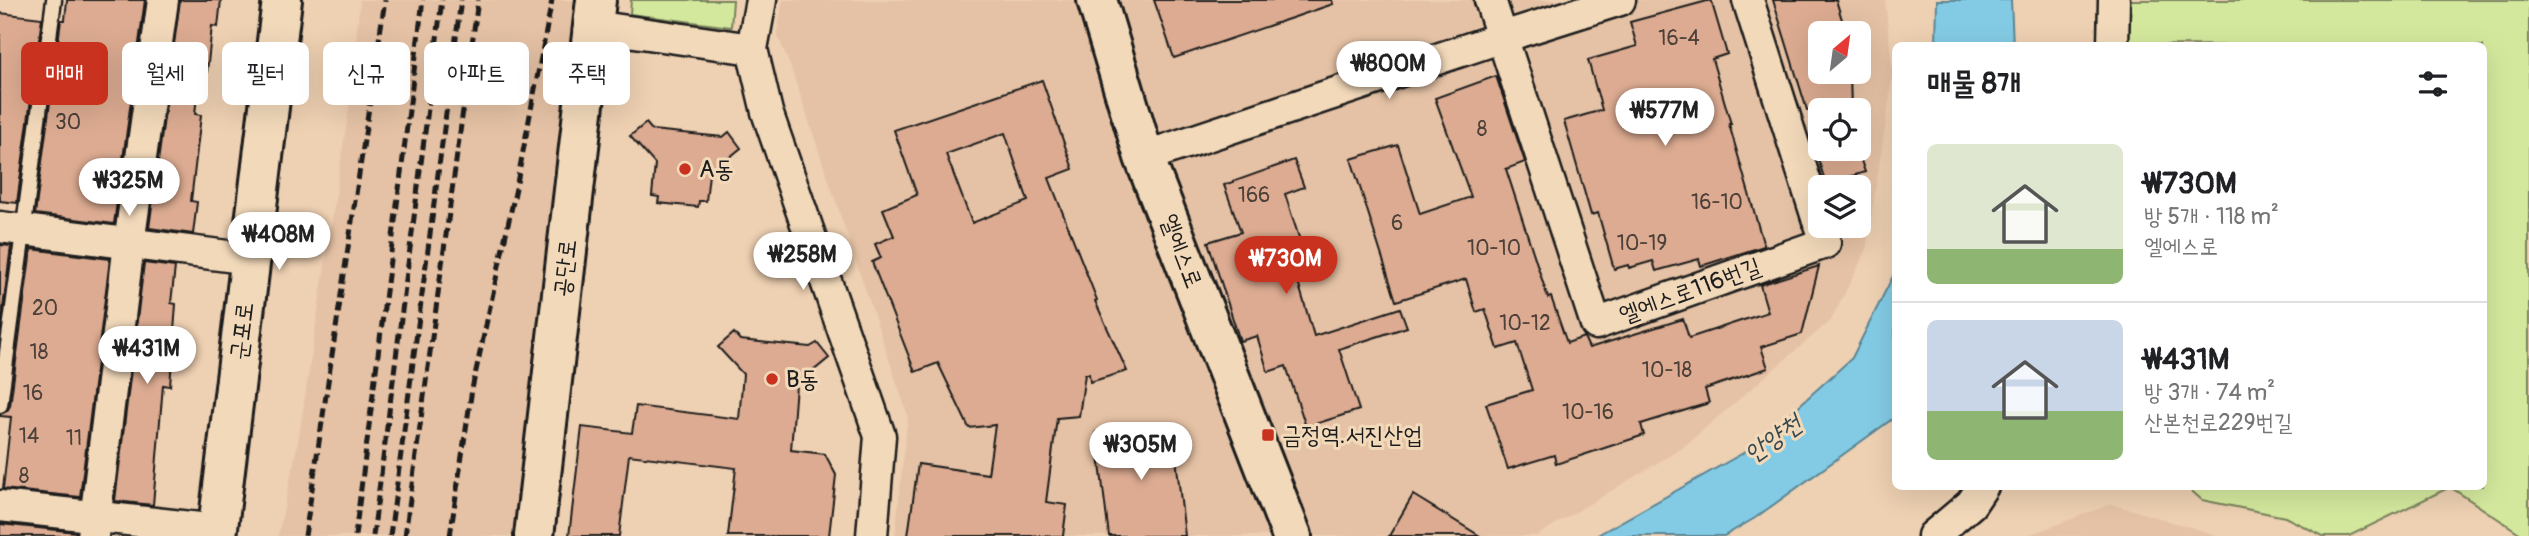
<!DOCTYPE html>
<html lang="ko">
<head>
<meta charset="utf-8">
<style>
	:root { --surface:#fff; --page:#f2f2f2; --text:#202124; --muted:#757577; --line:#e0e0e0; --accent:#c8321e }
	body { margin:0; font-family:Pangolin,"Poor Story",sans-serif; background:var(--page); color:var(--text); height:100vh; display:flex; flex-direction:column; font-size:26px; white-space:nowrap }
	* { box-sizing:border-box; margin:0 }
	p { font-size:23px; color:var(--muted) }
	.icon { flex:none; width:38px; height:38px; fill:none; stroke:currentColor; stroke-width:2; stroke-linecap:round; stroke-linejoin:round }
	.map { position:relative; flex:1; overflow:hidden }
	.side { position:absolute; left:1892px; top:42px; width:595px; height:448px; display:flex; flex-direction:column; background:var(--surface); border-radius:10px; box-shadow:0 7px 28px #0002 }
	.side>* { flex:none }
	.top-card { position:absolute; left:21px; top:42px; width:665px; height:63px; display:flex; gap:14px }
	.needle { width:46px; rotate:29deg }
	.tools { position:absolute; left:1808px; top:21px; display:grid; gap:14px }
	.tools a { display:grid; place-items:center; width:63px; height:63px; border-radius:10px; background:var(--surface); box-shadow:0 7px 28px #0002; font-size:35px }
	.price { position:absolute; translate:-50% -60px; padding:0 16px; border-radius:24px; background:#fff; color:#222; font-size:23px; line-height:46px; filter:drop-shadow(0 2px 4px #0008) }
	.price::after { content:''; position:absolute; left:50%; top:42px; width:21px; height:16px; margin-left:-10px; background:inherit; clip-path:polygon(0 0,100% 0,50% 100%) }
	.price.current { background:var(--accent); color:#fff }
	ul { padding:0; list-style:none }
	li { display:flex; align-items:center; gap:21px; height:175px; padding:0 35px }
	li+li { border-top:2px solid var(--line) }
	li span { display:grid; place-items:center; flex:none; width:196px; height:140px; border-radius:10px; color:#555 }
	li>.icon { margin-inline-start:auto }
	span .icon { width:84px; height:84px; fill:#fffc; stroke-width:1 }
	li b { font-size:30px }
	h2 { display:flex; justify-content:space-between; align-items:center; height:84px; padding:0 35px; font-size:30px }
	.pill { padding:0 24px; border-radius:10px; background:var(--surface); box-shadow:0 7px 28px #0002; font-size:24px; line-height:63px }
	.pill.current { background:var(--accent); color:#fff }
	.map>svg:first-child { display:block }
</style>
</head>
<body>
<div class="map">
<svg width="2529" height="536" viewBox="0 0 2529 536">
	<rect width="100%" height="100%" fill="#eed0b2"/>
	<filter id="ink" filterUnits="userSpaceOnUse"><feTurbulence type="fractalNoise" baseFrequency=".0143" numOctaves="2"/><feDisplacementMap in="SourceGraphic" scale="14" xChannelSelector="R" yChannelSelector="G"/><feConvolveMatrix kernelMatrix="1 2 1 2 8 2 1 2 1" color-interpolation-filters="sRGB"/></filter>
	<g filter="url(#ink)">
		<g fill="#e5c2a5" fill-rule="evenodd">
			<polygon points="360,0 578,0 521,536 278,536 298,443 349,108"/>
			<path d="M783,0H1885L1893,75L1866,251L1831,320L1682,448L1536,536H895L908,416L791,68L777,34ZM1820,33H1858V72H1820ZM1820,110H1858V149H1820ZM1820,187H1858V226H1820Z"/>
			<polygon points="2111,504 2220,536 2026,536"/>
		</g>
		<g fill="#d4e89d" stroke="#78825c" stroke-width="2">
			<polygon points="631,0 733,0 731,27 630,14"/>
			<polygon points="2125,0 2529,0 2529,536 2524,536 2450,487 2349,536 2323,536 2285,517 2202,500 2187,487 2483,486 2483,46 2127,45"/>
		</g>
		<g fill="#83cbe4" stroke="#5a8594" stroke-width="2">
			<polygon points="1937,0 2011,0 2013,45 1936,45"/>
			<polygon points="1895,272 1895,417 1755,518 1724,536 1596,536 1752,448 1852,358"/>
		</g>
		<g fill="#dcab91" stroke="#1c1c1c" stroke-width="2" fill-rule="evenodd">
			<polygon points="67,0 145,0 114,224 35,214 61,20 65,20"/>
			<polygon points="180,0 221,0 218,27 212,26 207,72 200,71 195,114 201,115 191,201 197,202 193,234 149,228"/>
			<polygon points="1154,0 1332,0 1333,4 1174,58"/>
			<polygon points="1711,0 1727,54 1712,59 1731,124 1729,124 1764,246 1701,266 1699,259 1656,271 1653,261 1629,268 1628,265 1614,269 1598,213 1591,215 1564,121 1602,110 1588,60 1637,46 1630,22"/>
			<polygon points="1773,0 1836,0 1846,33 1820,33 1820,72 1850,72 1851,110 1807,110"/>
			<polygon points="0,13 42,18 17,203 0,201"/>
			<polygon points="1496,76 1525,162 1506,169 1548,298 1551,297 1567,343 1584,337 1589,348 1683,319 1689,338 1768,312 1760,285 1819,266 1802,334 1761,347 1768,368 1705,389 1709,403 1641,424 1644,435 1556,464 1554,455 1508,469 1486,404 1532,390 1517,343 1498,349 1485,309 1476,312 1466,279 1396,301 1351,159 1398,145 1420,214 1471,197 1435,98"/>
			<path d="M1042,80L1073,169L1049,178L1097,300L1095,301L1127,371L1090,382L1089,374H1085L1079,416L1057,418L1046,502L1067,505L1063,536H908L918,464L988,474L995,425L969,428L938,363L915,372L872,262L881,258L875,244L894,236L883,209L917,195L894,130ZM1005,133L1028,201L972,223L946,154Z"/>
			<polygon points="646,123 652,130 723,137 729,132 741,148 709,174 706,201 699,201 698,207 658,203 659,197 652,196 655,164 630,136"/>
			<polygon points="1815,149 1857,149 1865,172 1826,184"/>
			<polygon points="1294,160 1304,187 1285,194 1312,278 1298,282 1314,336 1400,308 1407,327 1339,349 1359,410 1306,427 1286,366 1268,372 1257,336 1240,341 1208,242 1241,232 1224,185"/>
			<polygon points="0,245 11,246 0,332"/>
			<polygon points="31,249 110,259 80,497 3,489 11,417 0,416 0,414 7,411 10,406"/>
			<polygon points="144,263 175,267 171,303 176,304 170,386 163,385 153,505 115,501"/>
			<polygon points="734,333 740,340 810,347 817,343 829,358 796,385 791,450 825,454 836,475 829,536 728,536 736,468 629,455 619,536 569,536 582,427 632,433 636,406 739,419 743,374 718,347"/>
			<polygon points="1172,423 1185,536 1109,536 1096,432"/>
			<polygon points="1413,495 1480,536 1389,536"/>
			<polygon points="0,524 76,532 76,536 0,536"/>
		</g>
		<g fill="none" stroke-linecap="round" stroke-linejoin="round">
			<defs>
				<polyline id="lane" points="0,405 54,0"/>
				<g id="street">
					<polyline points="761,0 752,49 767,112 880,436 872,536"/>
					<polyline points="1490,0 1596,324 1825,243 1748,0"/>
					<polyline points="593,26 752,49"/>
					<polyline points="2113,46 2114,0"/>
					<polyline points="1144,157 1503,37 1620,0"/>
					<polyline points="0,227 251,259"/>
					<polyline points="0,506 218,530"/>
					<polyline points="93,536 129,244 163,0"/>
					<polyline points="1933,536 1971,504 1983,486"/>
				</g>
				<g id="secondary">
					<polyline points="1097,0 1144,157 1292,536"/>
					<polyline points="217,536 282,0"/>
					<polyline points="534,536 596,0"/>
				</g>
			</defs>
			<use href="#lane" stroke="#1c1c1c" stroke-width="19"/>
			<use href="#street" stroke="#1c1c1c" stroke-width="35"/>
			<use href="#secondary" stroke="#1c1c1c" stroke-width="44"/>
			<use href="#lane" stroke="#f2d9ba" stroke-width="14"/>
			<use href="#street" stroke="#f2d9ba" stroke-width="30"/>
			<use href="#secondary" stroke="#f2d9ba" stroke-width="38"/>
			<g stroke="#1c1c1c" stroke-width="5" stroke-dasharray="10 5" stroke-linecap="butt">
				<polyline points="305,536 385,0"/>
				<polyline points="355,536 423,0"/>
				<polyline points="373,536 442,0"/>
				<polyline points="390,536 461,0"/>
				<polyline points="405,536 478,0"/>
				<polyline points="450,536 472,389 516,188 552,0"/>
			</g>
		</g>
	</g>
	<g fill="#c8321e" stroke="#f2d9ba" stroke-width="2.5">
		<circle cx="685" cy="169" r="7"/>
		<circle cx="772" cy="379" r="7"/>
		<rect x="1261" y="428" width="14" height="14" rx="3.5"/>
	</g>
	<g text-anchor="middle" dominant-baseline="central" stroke-width="6" stroke-linejoin="round" paint-order="stroke">
		<g font-size="21" fill="#4c4039">
			<text x="1679" y="38">16-4</text>
			<text x="68" y="122">30</text>
			<text x="1482" y="129">8</text>
			<text x="1254" y="195">166</text>
			<text x="1717" y="202">16-10</text>
			<text x="1397" y="223">6</text>
			<text x="1642" y="243">10-19</text>
			<text x="1494" y="248">10-10</text>
			<text x="45" y="308">20</text>
			<text x="1525" y="323">10-12</text>
			<text x="39" y="352">18</text>
			<text x="1667" y="370">10-18</text>
			<text x="33" y="393">16</text>
			<text x="1588" y="412">10-16</text>
			<text x="29" y="436">14</text>
			<text x="74" y="438">11</text>
			<text x="24" y="476">8</text>
		</g>
		<g font-size="24" fill="#1c1c1c" stroke="#f2d9ba" text-anchor="start">
			<text x="699" y="169">A동</text>
			<text x="786" y="379">B동</text>
			<text x="1282" y="435">금정역.서진산업</text>
		</g>
		<g font-size="24" fill="#1c1c1c" stroke="#f2d9ba">
			<text transform="translate(1181 251) rotate(69)">엘에스로</text>
			<text transform="translate(565 268) rotate(-83)">공단로</text>
			<text transform="translate(1690 291) rotate(-20)">엘에스로116번길</text>
			<text transform="translate(242 331) rotate(-83)">군포로</text>
		</g>
		<g font-size="26" font-style="italic" fill="#36484e" stroke="#f2d9ba">
			<text transform="translate(1773 439) rotate(-35)">안양천</text>
		</g>
	</g>
</svg>
<div class="tools">
<a><svg class="needle" viewBox="-14 -14 28 28"><path d="M0-13l5 13h-10z" fill="#e53935"/><path d="M0 13l5-13h-10z" fill="#757577"/></svg></a>
<a><svg class="icon" aria-label="locate" viewBox="0 0 24 24"><circle cx="12" cy="12" r="6"/><path d="M12 2v4M12 18v4M2 12h4M18 12h4"/></svg></a>
<a><svg class="icon" aria-label="layers" viewBox="0 0 24 24"><path d="M12 4l9 5-9 5-9-5zM3 14l9 5 9-5"/></svg></a>
</div>
<b class="price" style="left:1389px;top:101px">₩800M</b>
<b class="price" style="left:1665px;top:148px">₩577M</b>
<b class="price" style="left:129px;top:218px">₩325M</b>
<b class="price" style="left:279px;top:272px">₩408M</b>
<b class="price" style="left:803px;top:292px">₩258M</b>
<b class="price current" style="left:1286px;top:296px">₩730M</b>
<b class="price" style="left:147px;top:386px">₩431M</b>
<b class="price" style="left:1141px;top:482px">₩305M</b>
<div class="top-card">
<a class="pill current">매매</a>
<a class="pill">월세</a>
<a class="pill">필터</a>
<a class="pill">신규</a>
<a class="pill">아파트</a>
<a class="pill">주택</a>
</div>
<section class="side">
<h2>매물 8개<svg class="icon" aria-label="filters" viewBox="0 0 24 24"><path d="M4 7h16M4 17h16"/><circle cx="9" cy="7" r="2"/><circle cx="15" cy="17" r="2"/></svg></h2>
<ul>
<li><span style="background:linear-gradient(#dfe7d0 75%,#8fb573 0)"><svg class="icon" aria-label="home" viewBox="0 0 24 24"><path d="M3 11l9-7 9 7M6 9v11h12V9"/></svg></span><div><b>₩730M</b><p>방 5개 · 118 m²</p><p>엘에스로</p></div></li>
<li><span style="background:linear-gradient(#c9d6e8 65%,#8fb573 0)"><svg class="icon" aria-label="home" viewBox="0 0 24 24"><path d="M3 11l9-7 9 7M6 9v11h12V9"/></svg></span><div><b>₩431M</b><p>방 3개 · 74 m²</p><p>산본천로229번길</p></div></li>
</ul>
</section>
</div>
</body>
</html>
